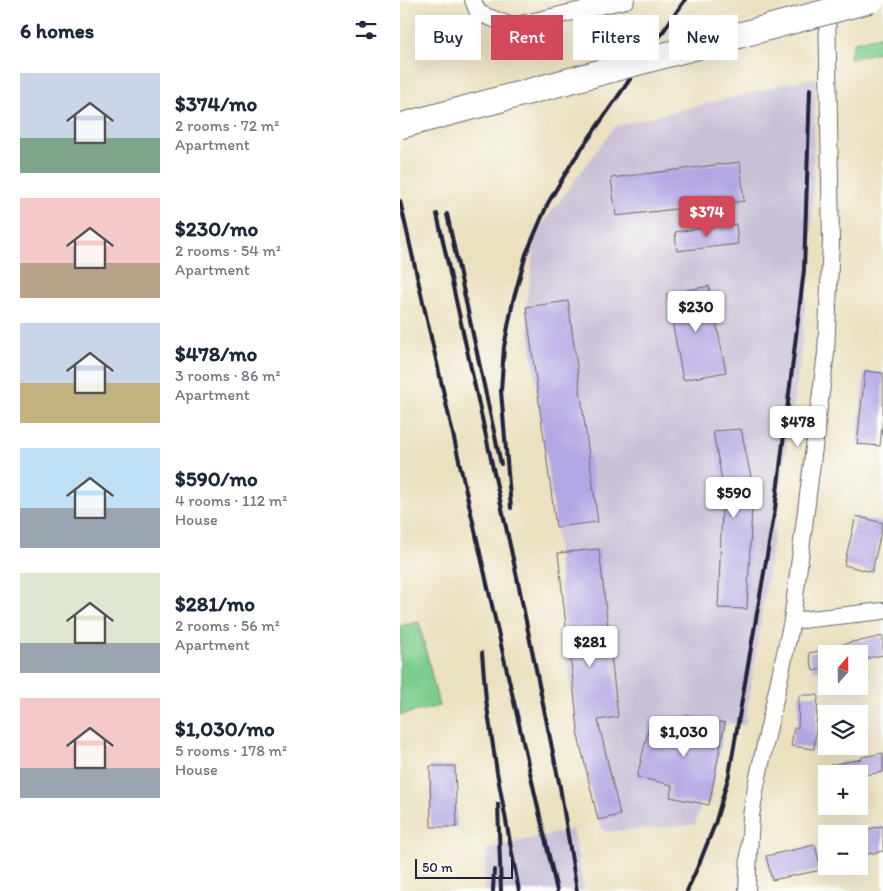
<!DOCTYPE html>
<html lang="en">
<head>
<meta charset="utf-8">
<style>
	:root { --surface:#fff; --page:#f6f6f7; --text:#1f2937; --muted:#747a83; --accent:#d1495b }
	body { margin:0; font-family:Itim,sans-serif; background:var(--page); color:var(--text); height:100vh; display:flex; flex-direction:column; font-size:19px; white-space:nowrap }
	* { box-sizing:border-box; margin:0 }
	p { font-size:16px; color:var(--muted) }
	.icon { flex:none; width:28px; height:28px; fill:none; stroke:currentColor; stroke-width:2; stroke-linecap:round; stroke-linejoin:round }
	.map { position:relative; flex:1; overflow:hidden }
	.sheet { display:flex; flex-direction:column; background:var(--surface); width:400px }
	.sheet>* { flex:none }
	.top-card { position:absolute; left:15px; top:15px; width:392px; height:45px; display:flex; gap:10px }
	.needle { width:32px; rotate:20deg }
	.controls { position:absolute; left:418px; top:645px; display:grid; gap:10px }
	.controls a { display:grid; place-items:center; width:50px; height:50px; border-radius:0px; background:var(--surface); box-shadow:0 5px 20px #0002; font-size:25px }
	.scale { position:absolute; left:15px; bottom:12px; width:98px; box-sizing:border-box; padding-left:5px; border:2px solid #22223b; border-top:0; font-size:14px; line-height:18px; white-space:nowrap; color:#22223b; -webkit-text-stroke:4px #fdfcf7; paint-order:stroke }
	.price { position:absolute; translate:-50% -42px; padding:0 11px; border-radius:5px; background:#fff; color:#222; font-size:16px; line-height:32px; filter:drop-shadow(0 1px 2px #0008) }
	.price::after { content:''; position:absolute; left:50%; top:30px; width:15px; height:11px; margin-left:-8px; background:inherit; clip-path:polygon(0 0,100% 0,50% 100%) }
	.price.on { background:var(--accent); color:#fff }
	ul { padding:0; list-style:none }
	li { display:flex; align-items:center; gap:15px; height:125px; padding:0 20px }
	li span { display:grid; place-items:center; flex:none; width:140px; height:100px; border-radius:0px; color:#555 }
	li>.icon { margin-inline-start:auto }
	span .icon { width:60px; height:60px; fill:#fffc; stroke-width:1 }
	li b { font-size:21px }
	h2 { display:flex; justify-content:space-between; align-items:center; height:60px; padding:0 20px; font-size:21px }
	.pill { padding:0 18px; border-radius:0px; background:var(--surface); box-shadow:0 5px 20px #0002; font-size:18px; line-height:45px }
	.pill.on { background:var(--accent); color:#fff }
	main { display:flex; flex:1; min-height:0 }
	.map>svg:first-child { display:block }
</style>
</head>
<body>
<main>
<section class="sheet">
<h2>6 homes<svg class="icon" aria-label="filters" viewBox="0 0 24 24"><path d="M4 7h16M4 17h16"/><circle cx="9" cy="7" r="2"/><circle cx="15" cy="17" r="2"/></svg></h2>
<ul>
<li><span style="background:linear-gradient(#c9d6e8 65%,#7fa58c 0)"><svg class="icon" aria-label="home" viewBox="0 0 24 24"><path d="M3 11l9-7 9 7M6 9v11h12V9"/></svg></span><div><b>$374/mo</b><p>2 rooms · 72 m²</p><p>Apartment</p></div></li>
<li><span style="background:linear-gradient(#f6c9c9 65%,#b9a48a 0)"><svg class="icon" aria-label="home" viewBox="0 0 24 24"><path d="M3 11l9-7 9 7M6 9v11h12V9"/></svg></span><div><b>$230/mo</b><p>2 rooms · 54 m²</p><p>Apartment</p></div></li>
<li><span style="background:linear-gradient(#c9d6e8 60%,#c2b280 0)"><svg class="icon" aria-label="home" viewBox="0 0 24 24"><path d="M3 11l9-7 9 7M6 9v11h12V9"/></svg></span><div><b>$478/mo</b><p>3 rooms · 86 m²</p><p>Apartment</p></div></li>
<li><span style="background:linear-gradient(#bfe0f5 60%,#9aa5b1 0)"><svg class="icon" aria-label="home" viewBox="0 0 24 24"><path d="M3 11l9-7 9 7M6 9v11h12V9"/></svg></span><div><b>$590/mo</b><p>4 rooms · 112 m²</p><p>House</p></div></li>
<li><span style="background:linear-gradient(#dfe7d0 70%,#9aa5b1 0)"><svg class="icon" aria-label="home" viewBox="0 0 24 24"><path d="M3 11l9-7 9 7M6 9v11h12V9"/></svg></span><div><b>$281/mo</b><p>2 rooms · 56 m²</p><p>Apartment</p></div></li>
<li><span style="background:linear-gradient(#f6c9c9 70%,#9aa5b1 0)"><svg class="icon" aria-label="home" viewBox="0 0 24 24"><path d="M3 11l9-7 9 7M6 9v11h12V9"/></svg></span><div><b>$1,030/mo</b><p>5 rooms · 178 m²</p><p>House</p></div></li>
</ul>
</section>
<div class="map">
<svg width="483" height="891" viewBox="0 0 483 891">
	<rect width="100%" height="100%" fill="#fdfcf7"/>
	<filter id="ink" filterUnits="userSpaceOnUse"><feTurbulence type="fractalNoise" baseFrequency=".02" numOctaves="2"/><feDisplacementMap in="SourceGraphic" scale="10" xChannelSelector="R" yChannelSelector="G"/><feConvolveMatrix kernelMatrix="1 2 1 2 8 2 1 2 1" color-interpolation-filters="sRGB"/></filter>
	<filter id="wash" filterUnits="userSpaceOnUse"><feTurbulence type="fractalNoise" baseFrequency=".0096" numOctaves="4" result="noise"/><feDisplacementMap in="SourceGraphic" scale="20" xChannelSelector="R" yChannelSelector="G"/><feGaussianBlur stdDeviation="1.12" result="paint"/><feColorMatrix in="noise" values="0 0 0 0 0 0 0 0 0 0 0 0 0 0 0 0 0 1.4 0 .05"/><feComposite in="paint" operator="in"/></filter>
	<g filter="url(#wash)">
		<rect width="100%" height="100%" fill="#ebe1c0"/>
		<g fill="#c9bfd7">
			<polygon points="416,77 411,245 400,361 345,726 325,723 295,825 204,832 198,820 177,731 164,642 156,527 126,307 136,233 215,126"/>
			<polygon points="173,829 184,891 84,891 87,849"/>
		</g>
		<g fill="#7ccc8d" stroke="#4f7764">
			<polygon points="483,35 483,51 450,59 451,51 454,42"/>
			<polygon points="19,622 39,706 0,715 0,626"/>
		</g>
		<g id="blocks">
			<g fill="#b3a6e4">
				<polygon points="340,162 344,201 216,216 211,178"/>
				<polygon points="336,224 338,244 277,251 275,232"/>
				<polygon points="309,286 326,372 283,380 267,294"/>
				<polygon points="168,301 198,522 156,527 126,307"/>
				<polygon points="465,371 483,373 483,417 480,446 457,444"/>
				<polygon points="341,429 353,487 347,609 318,608 323,486 313,431"/>
				<polygon points="456,516 483,523 472,572 444,565"/>
				<polygon points="199,549 218,717 198,720 220,815 198,820 177,731 178,730 168,635 167,635 158,553"/>
				<polygon points="483,636 483,655 464,659 464,658 459,659 459,654 426,654 426,668 413,671 409,653 419,651 419,650 456,641 456,642"/>
				<polygon points="399,695 418,695 416,730 414,749 391,746 394,728 398,728"/>
				<polygon points="286,715 325,723 309,805 270,797 272,785 237,777 250,723 283,730"/>
				<polygon points="483,753 483,772 465,775 465,774 432,774 430,765 462,759 462,757"/>
				<polygon points="30,766 55,766 57,827 31,827"/>
				<polygon points="483,826 483,851 459,856 459,831"/>
				<polygon points="415,845 421,870 372,880 366,856"/>
			</g>
		</g>
	</g>
	<g filter="url(#ink)">
		<use href="#blocks" fill-opacity="0" stroke="#68656a" stroke-width="1"/>
		<g fill="none" stroke-linecap="round" stroke-linejoin="round">
			<defs>
				<g id="street">
					<polyline points="73,0 78,13 112,26 226,0"/>
					<polyline points="392,621 483,611"/>
					<polyline points="347,891 351,816 356,786 392,621 426,353 431,241 427,2"/>
				</g>
			</defs>
			<use href="#street" stroke="#68656a" stroke-width="18"/>
			<use href="#street" stroke="#fff" stroke-width="16"/>
			<g stroke="#22223b" stroke-width="4">
				<polyline points="0,201 157,891"/>
				<polyline points="37,214 117,577 160,787 177,891"/>
				<polyline points="47,214 101,464"/>
				<polyline points="111,508 101,391 104,347 113,301 126,254 148,203 173,161 285,0"/>
				<polyline points="82,653 86,700 97,772 119,891"/>
				<polyline points="98,804 101,891"/>
				<polyline points="93,891 94,870"/>
				<polyline points="287,891 299,864 315,824 329,775 375,509 404,270 410,89"/>
			</g>
			<defs>
				<polyline id="primary-bridge" points="0,126 471,0"/>
			</defs>
			<use href="#primary-bridge" stroke="#68656a" stroke-width="27" stroke-linecap="butt"/>
			<use href="#primary-bridge" stroke="#fff" stroke-width="25"/>
		</g>
	</g>
</svg>
<div class="controls">
<a><svg class="needle" viewBox="-14 -14 28 28"><path d="M0-13l5 13h-10z" fill="#e53935"/><path d="M0 13l5-13h-10z" fill="#747a83"/></svg></a>
<a><svg class="icon" aria-label="layers" viewBox="0 0 24 24"><path d="M12 4l9 5-9 5-9-5zM3 14l9 5 9-5"/></svg></a>
<a>+</a>
<a>−</a>
</div>
<div class="scale">50 m</div>
<b class="price on" style="left:307px;top:238px">$374</b>
<b class="price" style="left:296px;top:333px">$230</b>
<b class="price" style="left:398px;top:448px">$478</b>
<b class="price" style="left:334px;top:519px">$590</b>
<b class="price" style="left:190px;top:668px">$281</b>
<b class="price" style="left:284px;top:758px">$1,030</b>
<div class="top-card">
<a class="pill">Buy</a>
<a class="pill on">Rent</a>
<a class="pill">Filters</a>
<a class="pill">New</a>
</div>
</div>
</main>
</body>
</html>
